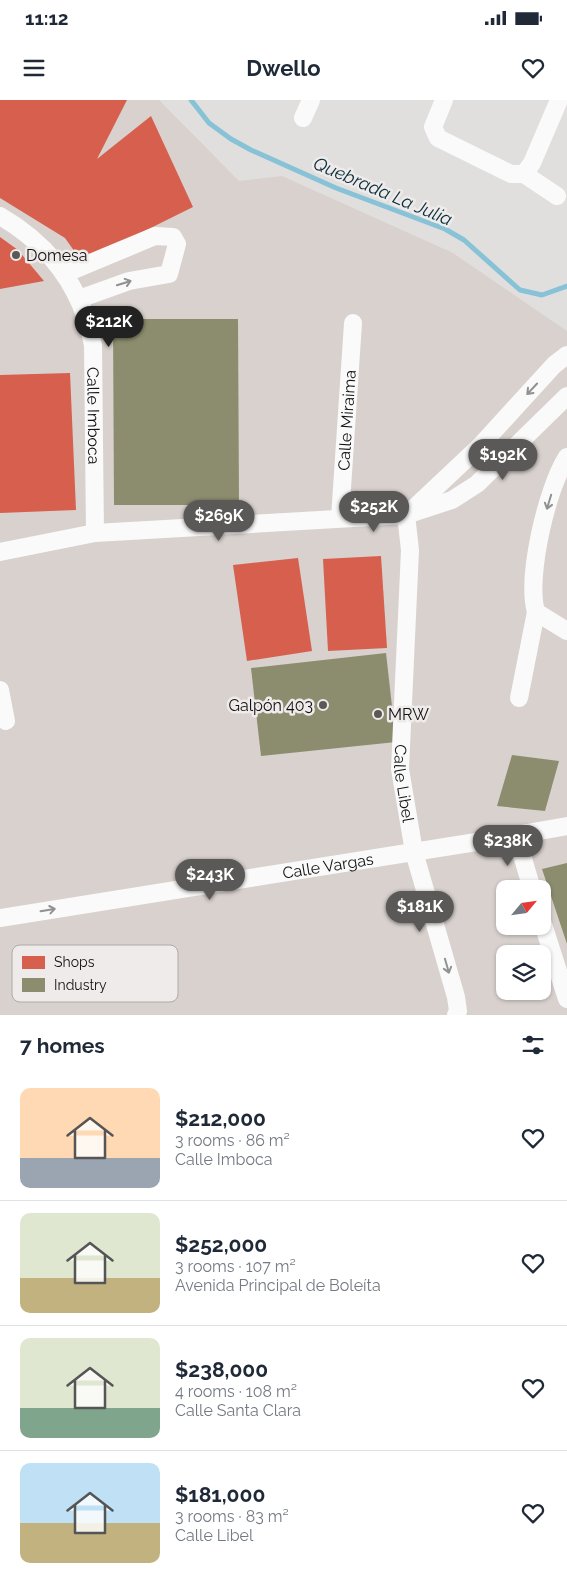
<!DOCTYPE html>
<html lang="en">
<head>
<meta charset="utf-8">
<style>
	:root { --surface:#fff; --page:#f2f2f3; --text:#1f2937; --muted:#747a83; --line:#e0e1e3; --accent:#5a5958 }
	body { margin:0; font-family:Raleway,sans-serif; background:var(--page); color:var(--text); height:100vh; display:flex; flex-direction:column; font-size:19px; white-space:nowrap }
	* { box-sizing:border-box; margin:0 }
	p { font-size:16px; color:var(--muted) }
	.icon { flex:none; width:28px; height:28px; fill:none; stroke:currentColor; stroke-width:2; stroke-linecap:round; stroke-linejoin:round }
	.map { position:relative; height:915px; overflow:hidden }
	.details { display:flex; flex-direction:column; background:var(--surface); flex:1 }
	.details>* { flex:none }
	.needle { width:32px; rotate:61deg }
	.tools { position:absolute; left:496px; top:780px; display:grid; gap:10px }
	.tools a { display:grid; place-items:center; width:55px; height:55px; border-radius:10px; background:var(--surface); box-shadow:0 1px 4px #0004; font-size:25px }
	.price { position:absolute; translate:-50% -42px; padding:0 11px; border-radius:18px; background:var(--accent); color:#fff; font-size:16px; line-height:32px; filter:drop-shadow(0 1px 2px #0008) }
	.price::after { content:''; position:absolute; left:50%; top:30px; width:15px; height:11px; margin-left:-8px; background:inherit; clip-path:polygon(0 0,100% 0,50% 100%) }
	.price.selected { background:#222; color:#fff }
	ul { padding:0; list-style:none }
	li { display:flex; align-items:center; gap:15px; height:125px; padding:0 20px }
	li+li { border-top:1px solid var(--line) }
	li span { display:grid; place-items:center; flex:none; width:140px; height:100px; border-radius:10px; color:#555 }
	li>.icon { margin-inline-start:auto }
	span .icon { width:60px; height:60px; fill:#fffc; stroke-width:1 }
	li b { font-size:21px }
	h2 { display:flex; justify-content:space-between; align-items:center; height:60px; padding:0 20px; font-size:21px }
	.status { display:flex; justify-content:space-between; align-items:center; height:35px; padding:0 25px; background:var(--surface); direction:ltr }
	.status svg { height:14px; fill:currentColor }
	header { display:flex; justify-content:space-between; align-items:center; height:65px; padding:0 20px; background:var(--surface); font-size:22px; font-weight:700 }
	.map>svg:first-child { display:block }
</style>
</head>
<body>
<div class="status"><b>11:12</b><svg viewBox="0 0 49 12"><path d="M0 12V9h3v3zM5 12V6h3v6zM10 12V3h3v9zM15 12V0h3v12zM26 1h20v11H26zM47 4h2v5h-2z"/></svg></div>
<header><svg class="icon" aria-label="menu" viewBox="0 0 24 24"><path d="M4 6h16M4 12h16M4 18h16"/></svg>Dwello<svg class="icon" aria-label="heart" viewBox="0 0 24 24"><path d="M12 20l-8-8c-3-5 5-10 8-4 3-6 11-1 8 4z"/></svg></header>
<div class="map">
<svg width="567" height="915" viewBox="0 0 567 915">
	<rect width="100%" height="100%" fill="#e1dfdd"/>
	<path fill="#d8d1ce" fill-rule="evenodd" d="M0,0H159L239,81L282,76L453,153L567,231V915H0ZM505,789H542V826H505ZM505,854H542V891H505Z"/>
	<g fill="#d6604d">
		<polygon points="0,0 127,0 97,59 151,16 193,107 82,162 65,138 0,98"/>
		<polygon points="0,137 18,150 44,181 0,189"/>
		<polygon points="70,273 76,410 0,413 0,275"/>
		<polygon points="381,456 387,548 328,551 323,459"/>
		<polygon points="298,458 312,551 247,561 233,465"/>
	</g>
	<g fill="#8c8c6e">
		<polygon points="113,219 238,219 239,405 114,405"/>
		<polygon points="386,553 396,642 261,656 251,568"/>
		<polygon points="512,655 559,661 545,711 497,706"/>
		<polygon points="567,763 567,844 542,769"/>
	</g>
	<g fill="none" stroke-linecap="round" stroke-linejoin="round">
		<polyline stroke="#87c2d7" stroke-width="5" points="191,0 209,23 231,39 251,50 336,88 445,129 464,140 520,190 542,195 567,186"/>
		<g stroke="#fafafa" stroke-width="18">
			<polyline points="444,0 433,27 438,38 511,74 524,74"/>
			<polyline points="303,18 311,0"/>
			<polyline points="524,74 532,63 559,0"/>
			<polyline points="524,74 557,96"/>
			<path id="s1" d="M0,116C50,145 82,188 93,245L95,433"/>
			<polyline points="64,174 155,136 173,137 177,144 169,174 129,181 79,199"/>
			<path d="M567,357C547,388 526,477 536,512L567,531"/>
			<polyline points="412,410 481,345 554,265 567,255"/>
			<path id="s2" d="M406,415L410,450L400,669L414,752L456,897L458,911L456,915"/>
			<path id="s3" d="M340,418L353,223"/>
			<polyline points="0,452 95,433 406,415 452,400 477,384 567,296"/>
			<polyline points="0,590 6,621"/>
			<polyline points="519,598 536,512"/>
			<polyline points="516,735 532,789"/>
			<path id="s4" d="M0,818L470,743L567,726"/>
			<polyline points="542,821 567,899"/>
		</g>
	</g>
	<defs><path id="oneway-shaft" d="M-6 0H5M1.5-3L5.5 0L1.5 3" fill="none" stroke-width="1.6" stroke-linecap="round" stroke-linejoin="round" transform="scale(1.25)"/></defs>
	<g stroke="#929191">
		<use href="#oneway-shaft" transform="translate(124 183) rotate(-17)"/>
		<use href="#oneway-shaft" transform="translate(532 289) rotate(133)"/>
		<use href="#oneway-shaft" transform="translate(549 402) rotate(107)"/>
		<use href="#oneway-shaft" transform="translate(48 810) rotate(-9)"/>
		<use href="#oneway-shaft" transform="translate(447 866) rotate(74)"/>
	</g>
	<g fill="#5a5958" stroke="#efebea" stroke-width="2">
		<circle cx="16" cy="155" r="5"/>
		<circle cx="323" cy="605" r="5"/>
		<circle cx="378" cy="614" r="5"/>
	</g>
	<g text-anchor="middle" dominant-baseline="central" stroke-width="5" stroke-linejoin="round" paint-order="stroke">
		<g font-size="16" fill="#121111" stroke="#efebea" text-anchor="start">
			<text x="26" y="155">Domesa</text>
			<text x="313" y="605" text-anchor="end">Galpón 403</text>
			<text x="388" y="614">MRW</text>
		</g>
		<g font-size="16" fill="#121111" stroke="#efebea">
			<text stroke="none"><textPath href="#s1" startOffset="235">Calle Imboca</textPath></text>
			<text stroke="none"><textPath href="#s3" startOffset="98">Calle Miraima</textPath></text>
			<text stroke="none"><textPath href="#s2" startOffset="269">Calle Libel</textPath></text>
			<text stroke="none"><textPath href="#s4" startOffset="332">Calle Vargas</textPath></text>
		</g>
		<g font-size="18" font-style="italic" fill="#052e3c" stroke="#efebea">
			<text transform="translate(383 91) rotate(23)">Quebrada La Julia</text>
		</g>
	</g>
	<rect x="12" y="845" width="166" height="57" rx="8" fill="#efebea" stroke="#adaaa9" stroke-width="1"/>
	<rect x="22" y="856" width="23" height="13" fill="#d6604d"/>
	<rect x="22" y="878" width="23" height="14" fill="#8c8c6e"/>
	<g font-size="14" fill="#121111">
		<text x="54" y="867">Shops</text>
		<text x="54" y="890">Industry</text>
	</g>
</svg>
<div class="tools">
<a><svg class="needle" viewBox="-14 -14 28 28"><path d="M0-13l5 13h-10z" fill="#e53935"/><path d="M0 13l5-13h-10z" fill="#747a83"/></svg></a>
<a><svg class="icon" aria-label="layers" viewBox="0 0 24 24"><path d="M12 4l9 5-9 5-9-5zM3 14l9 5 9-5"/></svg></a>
</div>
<b class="price selected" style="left:109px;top:248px">$212K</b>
<b class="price" style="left:503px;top:381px">$192K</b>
<b class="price" style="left:374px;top:433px">$252K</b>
<b class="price" style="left:219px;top:442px">$269K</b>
<b class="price" style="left:508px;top:767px">$238K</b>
<b class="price" style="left:210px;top:801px">$243K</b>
<b class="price" style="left:420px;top:833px">$181K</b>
</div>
<section class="details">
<h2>7 homes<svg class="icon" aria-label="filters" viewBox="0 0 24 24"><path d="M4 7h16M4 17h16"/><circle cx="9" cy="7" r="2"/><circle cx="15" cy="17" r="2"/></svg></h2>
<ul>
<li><span style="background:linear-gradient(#ffd9b3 70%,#9aa5b1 0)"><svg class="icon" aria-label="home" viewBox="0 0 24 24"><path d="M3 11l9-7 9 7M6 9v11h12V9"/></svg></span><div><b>$212,000</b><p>3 rooms · 86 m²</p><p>Calle Imboca</p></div><svg class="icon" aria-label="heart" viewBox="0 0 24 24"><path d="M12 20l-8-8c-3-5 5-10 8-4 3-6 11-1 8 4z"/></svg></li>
<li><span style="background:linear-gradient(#dfe7d0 65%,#c2b280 0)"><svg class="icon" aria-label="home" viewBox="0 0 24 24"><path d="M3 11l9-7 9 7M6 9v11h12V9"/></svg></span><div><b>$252,000</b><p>3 rooms · 107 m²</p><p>Avenida Principal de Boleíta</p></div><svg class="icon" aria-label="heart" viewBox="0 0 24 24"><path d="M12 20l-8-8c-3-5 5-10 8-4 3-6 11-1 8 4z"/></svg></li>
<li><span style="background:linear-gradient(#dfe7d0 70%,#7fa58c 0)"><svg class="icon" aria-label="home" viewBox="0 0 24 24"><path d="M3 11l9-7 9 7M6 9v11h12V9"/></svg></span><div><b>$238,000</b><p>4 rooms · 108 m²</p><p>Calle Santa Clara</p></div><svg class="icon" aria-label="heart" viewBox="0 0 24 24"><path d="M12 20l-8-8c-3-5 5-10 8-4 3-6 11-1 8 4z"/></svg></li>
<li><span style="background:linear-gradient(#bfe0f5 60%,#c2b280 0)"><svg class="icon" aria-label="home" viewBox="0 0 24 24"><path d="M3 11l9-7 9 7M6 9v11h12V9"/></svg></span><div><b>$181,000</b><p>3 rooms · 83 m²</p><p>Calle Libel</p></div><svg class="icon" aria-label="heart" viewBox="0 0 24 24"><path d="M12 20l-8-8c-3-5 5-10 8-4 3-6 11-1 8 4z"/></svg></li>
</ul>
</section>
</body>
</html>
